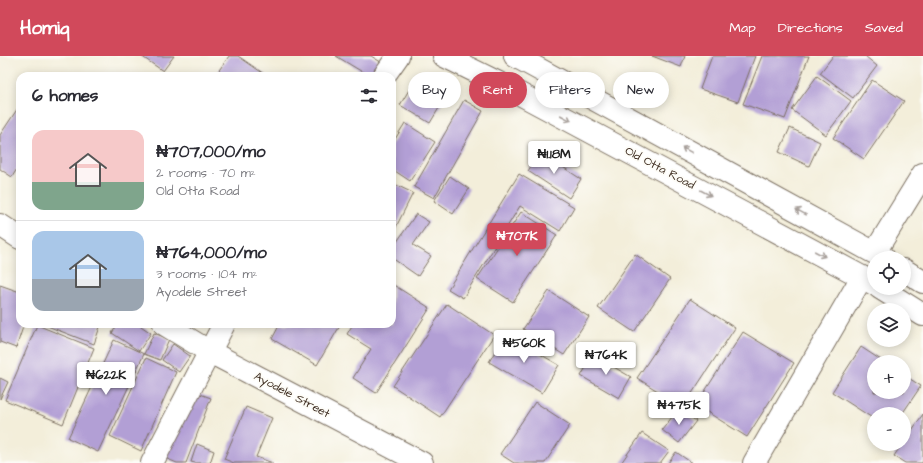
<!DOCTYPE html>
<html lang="en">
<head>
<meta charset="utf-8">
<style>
	:root { --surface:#fff; --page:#f7f7f7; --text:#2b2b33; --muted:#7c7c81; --line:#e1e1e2; --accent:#d1495b }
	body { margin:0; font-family:"Architects Daughter",sans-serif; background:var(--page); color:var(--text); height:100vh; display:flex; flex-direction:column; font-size:15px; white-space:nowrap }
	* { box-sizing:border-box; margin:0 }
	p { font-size:13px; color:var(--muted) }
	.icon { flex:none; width:22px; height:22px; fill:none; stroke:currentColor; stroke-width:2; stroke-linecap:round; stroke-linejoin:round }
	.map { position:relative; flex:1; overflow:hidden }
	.drawer { position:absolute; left:16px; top:16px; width:380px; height:256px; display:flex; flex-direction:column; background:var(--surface); border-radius:12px; box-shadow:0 2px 10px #0003 }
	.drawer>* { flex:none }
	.hud { position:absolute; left:408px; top:16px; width:380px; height:36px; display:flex; gap:8px }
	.tools { position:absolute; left:867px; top:195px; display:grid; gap:8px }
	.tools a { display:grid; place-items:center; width:44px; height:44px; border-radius:50%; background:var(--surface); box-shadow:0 2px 10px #0003; font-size:20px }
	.price { position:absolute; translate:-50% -34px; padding:0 9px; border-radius:4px; background:#fff; color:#222; font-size:13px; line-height:26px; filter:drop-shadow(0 1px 2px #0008) }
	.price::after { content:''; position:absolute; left:50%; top:24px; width:12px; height:9px; margin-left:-6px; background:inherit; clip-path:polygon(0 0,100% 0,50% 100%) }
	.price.on { background:var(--accent); color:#fff }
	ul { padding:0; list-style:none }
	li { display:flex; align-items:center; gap:12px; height:100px; padding:0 16px }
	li+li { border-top:1px solid var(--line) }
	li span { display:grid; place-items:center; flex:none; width:112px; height:80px; border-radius:12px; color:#555 }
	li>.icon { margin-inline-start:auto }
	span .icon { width:48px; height:48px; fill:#fffc; stroke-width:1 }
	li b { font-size:17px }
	h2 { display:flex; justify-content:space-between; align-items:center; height:48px; padding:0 16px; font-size:17px }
	.pill { padding:0 14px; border-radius:18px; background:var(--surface); box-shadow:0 2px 10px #0003; font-size:14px; line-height:36px }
	.pill.on { background:var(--accent); color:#fff }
	header { display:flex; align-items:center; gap:24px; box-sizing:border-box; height:56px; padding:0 20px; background:var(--accent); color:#fff }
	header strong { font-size:19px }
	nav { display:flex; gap:22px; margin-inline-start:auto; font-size:14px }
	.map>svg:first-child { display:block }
</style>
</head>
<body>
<header>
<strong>Homiq</strong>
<nav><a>Map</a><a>Directions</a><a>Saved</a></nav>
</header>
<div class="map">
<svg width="923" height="407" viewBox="0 0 923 407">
	<rect width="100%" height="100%" fill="#fdfcf7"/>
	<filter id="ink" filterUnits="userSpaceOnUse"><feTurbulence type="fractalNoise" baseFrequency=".025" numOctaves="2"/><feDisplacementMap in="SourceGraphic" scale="8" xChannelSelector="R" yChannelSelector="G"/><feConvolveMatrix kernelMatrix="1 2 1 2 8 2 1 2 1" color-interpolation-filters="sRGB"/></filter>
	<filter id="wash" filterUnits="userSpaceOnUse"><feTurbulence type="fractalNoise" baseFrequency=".012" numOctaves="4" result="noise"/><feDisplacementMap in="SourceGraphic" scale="16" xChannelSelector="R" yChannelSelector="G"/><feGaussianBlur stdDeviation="0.9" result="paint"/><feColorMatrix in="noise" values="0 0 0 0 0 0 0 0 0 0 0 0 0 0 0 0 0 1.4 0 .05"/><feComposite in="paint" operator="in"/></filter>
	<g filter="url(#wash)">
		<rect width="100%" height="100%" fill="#f3eeda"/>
		<g id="blocks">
			<g fill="#b29fd5">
				<polygon points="141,0 174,0 163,15"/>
				<polygon points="229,0 238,0 267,20 215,20"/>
				<polygon points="336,0 371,0 384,8 376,20 369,20"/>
				<polygon points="652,0 685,0 681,11"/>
				<polygon points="712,0 755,0 738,46 700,33"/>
				<polygon points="762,0 809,0 785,63 743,48"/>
				<polygon points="833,0 865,0 877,10 853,42 820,17"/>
				<polygon points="817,20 851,45 826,79 792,54"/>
				<polygon points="415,24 445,42 430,67 400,49"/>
				<polygon points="872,24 904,45 864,103 833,82"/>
				<polygon points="464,44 483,55 434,142 414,131"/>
				<polygon points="20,49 20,108 12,121 0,113 0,79"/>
				<polygon points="405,67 435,86 410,125 392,113 392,88"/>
				<polygon points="790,72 820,86 809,110 779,96"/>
				<polygon points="540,96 581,123 569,142 528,115"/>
				<polygon points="519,118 574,151 560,175 520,150 463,242 448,233"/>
				<polygon points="450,120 469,133 453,158 434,145"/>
				<polygon points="392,127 413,137 393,177 392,176"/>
				<polygon points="521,156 557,179 513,246 477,223"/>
				<polygon points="416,158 429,166 413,189 431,200 418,220 392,202 392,193"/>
				<polygon points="635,198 670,223 634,276 598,252"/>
				<polygon points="392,228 430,252 376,337 353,322 371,293 347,278 353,268 392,268"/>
				<polygon points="0,229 20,236 20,268 24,268 16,292 0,286"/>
				<polygon points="549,235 589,261 564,299 523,273"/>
				<polygon points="690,243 735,272 683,351 637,322"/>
				<polygon points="447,248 494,279 440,361 393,330"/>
				<polygon points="42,268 101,268 94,288"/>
				<polygon points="118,268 138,268 151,277 139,295 112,277"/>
				<polygon points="280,268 341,268 317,309 272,283"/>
				<polygon points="37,269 94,292 63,368 5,344"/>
				<polygon points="743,276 794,307 747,381 696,349"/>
				<polygon points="154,277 169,283 160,304 144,298"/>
				<polygon points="505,278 559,309 542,337 489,306"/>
				<polygon points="114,284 144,298 98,396 68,382"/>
				<polygon points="173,288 190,300 179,316 162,304"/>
				<polygon points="861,291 884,306 874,306 874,336 904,336 904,319 921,330 902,358 874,358 874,363 832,336"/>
				<polygon points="593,299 631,321 619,342 581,320"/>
				<polygon points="146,302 176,316 141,395 110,380"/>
				<polygon points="0,322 8,326 0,343"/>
				<polygon points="192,335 211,342 186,407 177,407 165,402"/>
				<polygon points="535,346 570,369 545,407 514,407 500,398"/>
				<polygon points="246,351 272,362 256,401 273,407 234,407 224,403"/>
				<polygon points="679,352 696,365 679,387 662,374"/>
				<polygon points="923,358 923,405 922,407 905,407 894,400 902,388 904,388 904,386"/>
				<polygon points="642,377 669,395 660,407 621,407"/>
				<polygon points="197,388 214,395 210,407 195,407 191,406"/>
				<polygon points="676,396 692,407 668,407"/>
			</g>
		</g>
	</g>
	<g filter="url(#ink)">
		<use href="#blocks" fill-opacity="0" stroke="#7b6f60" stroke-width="1"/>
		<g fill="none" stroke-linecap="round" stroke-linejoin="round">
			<defs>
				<g id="minor">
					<polyline points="444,0 505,30 862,221 874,228"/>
					<polyline points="515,0 884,202"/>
					<polyline points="384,20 398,0"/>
					<polyline points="0,169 20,182"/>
					<polyline points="875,196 923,118"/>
					<polyline points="904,214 923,226"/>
					<polyline points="880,232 923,259"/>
					<polyline points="164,268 210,296 422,407"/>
					<polyline points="152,407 224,268"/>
					<polyline points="754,407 862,221"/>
				</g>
			</defs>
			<use href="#minor" stroke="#7b6f60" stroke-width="24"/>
			<use href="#minor" stroke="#fff" stroke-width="22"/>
		</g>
		<defs><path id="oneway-shaft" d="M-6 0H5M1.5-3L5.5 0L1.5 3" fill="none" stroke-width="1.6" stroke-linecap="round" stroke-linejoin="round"/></defs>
		<g stroke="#a79f9a">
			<use href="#oneway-shaft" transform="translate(566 62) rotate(28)"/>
			<use href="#oneway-shaft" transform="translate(687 94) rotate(-151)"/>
			<use href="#oneway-shaft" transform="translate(706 137) rotate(28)"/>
			<use href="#oneway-shaft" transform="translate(801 156) rotate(-151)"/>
			<use href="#oneway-shaft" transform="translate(820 198) rotate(28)"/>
		</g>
	</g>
	<g text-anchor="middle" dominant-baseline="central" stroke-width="3.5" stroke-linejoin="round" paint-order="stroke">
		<g font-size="12" fill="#3b2a1e" stroke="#fdfcf7">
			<text transform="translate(660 112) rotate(28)">Old Otta Road</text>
			<text transform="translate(292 339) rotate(28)">Ayodele Street</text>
		</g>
	</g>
</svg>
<div class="tools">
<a><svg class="icon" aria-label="locate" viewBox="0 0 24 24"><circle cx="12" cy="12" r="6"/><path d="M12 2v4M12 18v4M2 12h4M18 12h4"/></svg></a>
<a><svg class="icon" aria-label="layers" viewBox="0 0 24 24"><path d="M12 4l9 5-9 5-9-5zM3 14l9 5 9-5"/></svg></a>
<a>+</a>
<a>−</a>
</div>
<b class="price" style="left:554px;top:119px">₦1.18M</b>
<b class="price on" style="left:517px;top:201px">₦707K</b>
<b class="price" style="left:524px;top:308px">₦560K</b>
<b class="price" style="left:606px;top:320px">₦764K</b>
<b class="price" style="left:106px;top:340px">₦622K</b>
<b class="price" style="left:679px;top:370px">₦475K</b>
<div class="hud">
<a class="pill">Buy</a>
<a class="pill on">Rent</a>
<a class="pill">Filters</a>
<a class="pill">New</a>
</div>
<section class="drawer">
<h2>6 homes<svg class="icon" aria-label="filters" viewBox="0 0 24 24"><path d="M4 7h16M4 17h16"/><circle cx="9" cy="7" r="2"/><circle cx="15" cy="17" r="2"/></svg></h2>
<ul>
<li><span style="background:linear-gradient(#f6c9c9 65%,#7fa58c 0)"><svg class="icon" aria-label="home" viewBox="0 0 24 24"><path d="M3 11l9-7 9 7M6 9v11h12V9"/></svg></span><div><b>₦707,000/mo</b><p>2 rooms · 70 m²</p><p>Old Otta Road</p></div></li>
<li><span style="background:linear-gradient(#a9c7e8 60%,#9aa5b1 0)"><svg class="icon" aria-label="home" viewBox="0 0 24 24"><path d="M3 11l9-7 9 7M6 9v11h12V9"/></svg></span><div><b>₦764,000/mo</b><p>3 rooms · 104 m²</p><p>Ayodele Street</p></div></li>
</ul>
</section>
</div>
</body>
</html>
